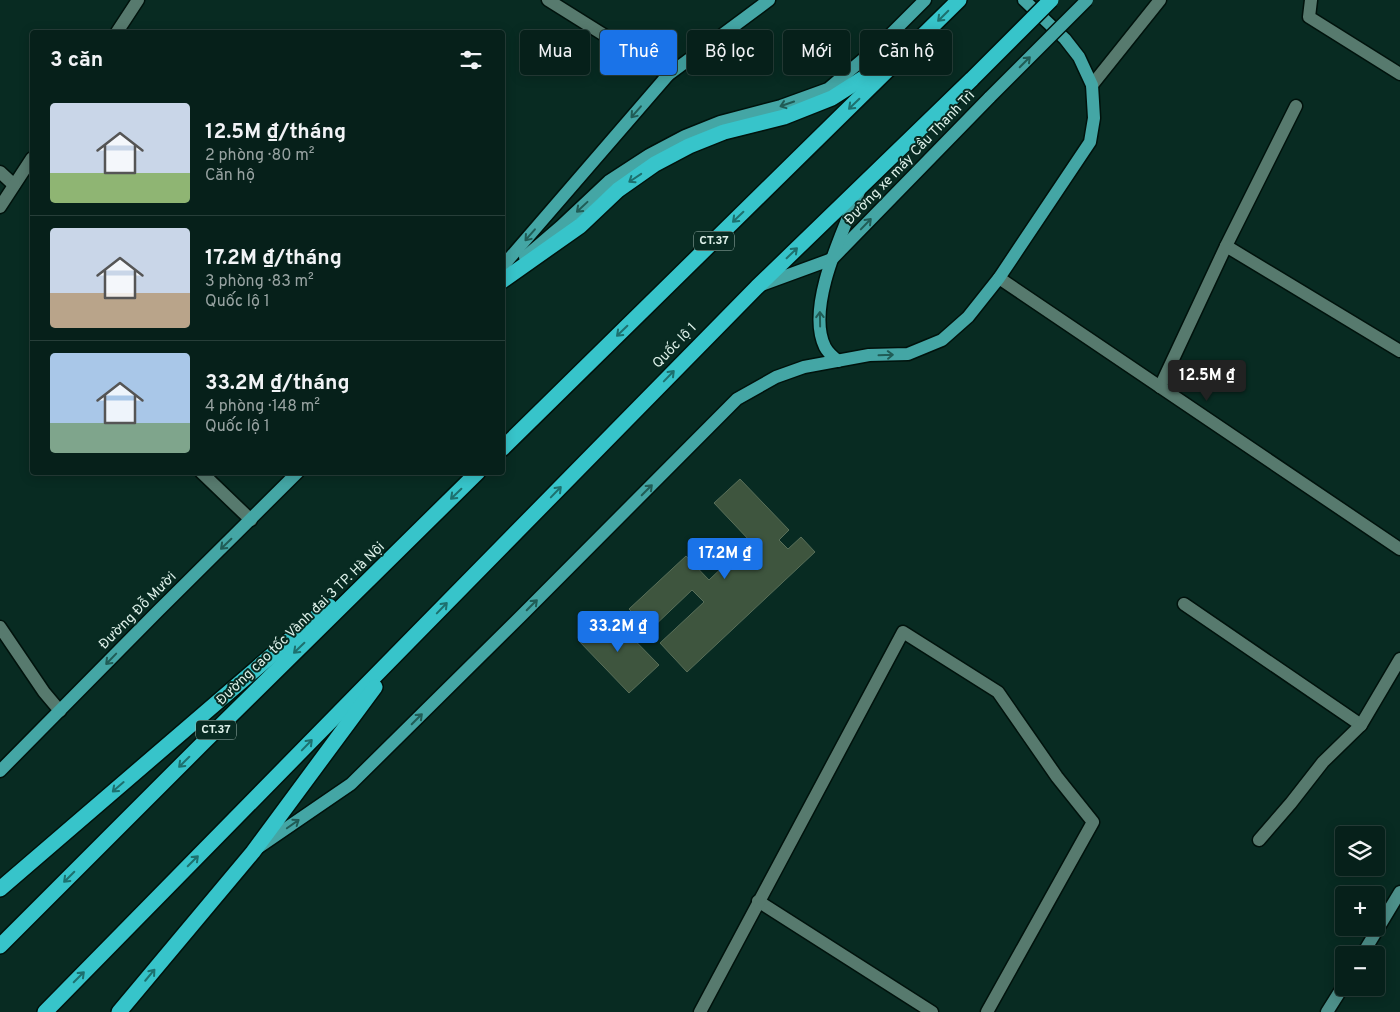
<!DOCTYPE html>
<html lang="vi">
<head>
<meta charset="utf-8">
<style>
	:root { --surface:#06201a; --page:#142d27; --text:#f1f3f6; --muted:#98a3a2; --line:#273e39; --accent:#1a73e8 }
	body { margin:0; font-family:Overpass,sans-serif; background:var(--page); color:var(--text); height:100vh; display:flex; flex-direction:column; font-size:19px; white-space:nowrap }
	* { box-sizing:border-box; margin:0 }
	p { font-size:16px; color:var(--muted) }
	.icon { flex:none; width:28px; height:28px; fill:none; stroke:currentColor; stroke-width:2; stroke-linecap:round; stroke-linejoin:round }
	.map { position:relative; flex:1; overflow:hidden }
	.sheet { position:absolute; left:30px; top:30px; width:475px; height:445px; display:flex; flex-direction:column; background:var(--surface); border-radius:5px; box-shadow:0 2px 12px #0003,0 0 0 1px var(--line) }
	.sheet>* { flex:none }
	.banner { position:absolute; left:520px; top:30px; width:475px; height:45px; display:flex; gap:10px }
	.buttons { position:absolute; left:1335px; top:826px; display:grid; gap:10px }
	.buttons a { display:grid; place-items:center; width:50px; height:50px; border-radius:5px; background:var(--surface); box-shadow:0 2px 12px #0003,0 0 0 1px var(--line); font-size:25px }
	.price { position:absolute; translate:-50% -42px; padding:0 11px; border-radius:5px; background:var(--accent); color:#fff; font-size:16px; line-height:32px; filter:drop-shadow(0 1px 2px #0008) }
	.price::after { content:''; position:absolute; left:50%; top:30px; width:15px; height:11px; margin-left:-8px; background:inherit; clip-path:polygon(0 0,100% 0,50% 100%) }
	.price.active { background:#222; color:#fff }
	ul { padding:0; list-style:none }
	li { display:flex; align-items:center; gap:15px; height:125px; padding:0 20px }
	li+li { border-top:1px solid var(--line) }
	li span { display:grid; place-items:center; flex:none; width:140px; height:100px; border-radius:5px; color:#555 }
	li>.icon { margin-inline-start:auto }
	span .icon { width:60px; height:60px; fill:#fffc; stroke-width:1 }
	li b { font-size:21px }
	h2 { display:flex; justify-content:space-between; align-items:center; height:60px; padding:0 20px; font-size:21px }
	.pill { padding:0 18px; border-radius:5px; background:var(--surface); box-shadow:0 2px 12px #0003,0 0 0 1px var(--line); font-size:18px; line-height:45px }
	.pill.active { background:var(--accent); color:#fff }
	.map>svg:first-child { display:block }
</style>
</head>
<body>
<div class="map">
<svg width="1400" height="1012" viewBox="0 0 1400 1012">
	<rect width="100%" height="100%" fill="#082b22"/>
	<g fill="#3e553e" stroke="#596f59">
		<polygon points="740,479 789,530 779,540 788,549 801,537 815,552 687,672 660,643 704,602 692,590 650,630 629,609 686,556 709,580 750,541 714,503"/>
		<polygon points="607,612 659,665 629,693 578,640"/>
	</g>
	<g fill="none" stroke-linecap="round" stroke-linejoin="round">
		<defs>
			<g id="lane">
				<polyline points="1311,0 1309,17 1400,74"/>
				<polyline points="1092,85 1160,0"/>
				<polyline points="1226,246 1296,106"/>
				<polyline points="1160,387 1226,246 1400,351"/>
				<polyline points="201,472 251,520"/>
				<polyline points="1184,604 1361,725 1400,659"/>
				<polyline points="0,627 44,692 60,711"/>
				<polyline points="1259,840 1291,803 1323,762 1361,725"/>
				<polyline points="758,901 932,1012"/>
				<polyline points="700,1012 903,632 998,692 1057,777 1093,822 987,1012"/>
			</g>
			<g id="street">
				<polyline points="548,0 668,75"/>
				<polyline points="117,32 138,0"/>
				<polyline points="0,172 14,185"/>
				<polyline points="0,207 32,158"/>
				<polyline points="999,278 1400,549"/>
			</g>
			<g id="secondary">
				<polyline points="1362,955 1400,892"/>
				<polyline points="1327,1012 1344,985"/>
			</g>
			<g id="primary">
				<polyline points="525,257 560,227 609,181 649,155 685,136 720,122 781,106 828,89 880,45 925,0"/>
				<polyline points="502,267 668,75 769,0"/>
				<polyline points="761,285 832,259 990,97"/>
				<path d="M838,361C833,357 828,353 825,347C805,307 844,229 860,189"/>
				<polyline points="0,771 158,611 298,472"/>
				<polyline points="259,847 351,784 521,616 737,399 776,377 804,367 869,355 908,354 942,340 968,317 999,278 1090,142 1094,118 1092,85 1079,57 1065,39 1024,0"/>
			</g>
			<g id="highway">
				<polyline points="502,281 580,226 618,190 655,164 689,146 724,132 784,117 832,98 885,64"/>
				<polyline points="502,449 959,0"/>
				<polyline points="0,889 329,606"/>
				<polyline points="0,946 203,743 478,472"/>
				<polyline points="45,1012 757,287 972,79"/>
				<polyline points="119,1012 253,852 375,687"/>
			</g>
		</defs>
		<use href="#lane" stroke="#00120c" stroke-width="15"/>
		<use href="#street" stroke="#00120c" stroke-width="15"/>
		<use href="#secondary" stroke="#00120c" stroke-width="15"/>
		<use href="#primary" stroke="#00120c" stroke-width="15"/>
		<use href="#highway" stroke="#00120c" stroke-width="18"/>
		<use href="#lane" stroke="#577a6e" stroke-width="12"/>
		<use href="#street" stroke="#577a6e" stroke-width="12"/>
		<use href="#secondary" stroke="#4d908a" stroke-width="12"/>
		<use href="#primary" stroke="#44a6a5" stroke-width="12"/>
		<use href="#highway" stroke="#37c4ca" stroke-width="15"/>
		<defs>
			<polyline id="primary-bridge" points="990,97 1087,0"/>
			<polyline id="highway-bridge" points="972,79 1051,0"/>
		</defs>
		<use href="#primary-bridge" stroke="#00120c" stroke-width="15" stroke-linecap="butt"/>
		<use href="#highway-bridge" stroke="#00120c" stroke-width="18" stroke-linecap="butt"/>
		<use href="#primary-bridge" stroke="#44a6a5" stroke-width="12"/>
		<use href="#highway-bridge" stroke="#37c4ca" stroke-width="15"/>
	</g>
	<defs><path id="oneway-shaft" d="M-6 0H5M1.5-3L5.5 0L1.5 3" fill="none" stroke-width="1.6" stroke-linecap="round" stroke-linejoin="round" transform="scale(1.25)"/></defs>
	<g stroke="#1d706e">
		<use href="#oneway-shaft" transform="translate(943 16) rotate(135)"/>
		<use href="#oneway-shaft" transform="translate(854 104) rotate(136)"/>
		<use href="#oneway-shaft" transform="translate(635 178) rotate(146)"/>
		<use href="#oneway-shaft" transform="translate(738 217) rotate(136)"/>
		<use href="#oneway-shaft" transform="translate(792 253) rotate(-44)"/>
		<use href="#oneway-shaft" transform="translate(622 331) rotate(136)"/>
		<use href="#oneway-shaft" transform="translate(669 376) rotate(-46)"/>
		<use href="#oneway-shaft" transform="translate(556 492) rotate(-46)"/>
		<use href="#oneway-shaft" transform="translate(456 494) rotate(136)"/>
		<use href="#oneway-shaft" transform="translate(442 608) rotate(-46)"/>
		<use href="#oneway-shaft" transform="translate(299 648) rotate(136)"/>
		<use href="#oneway-shaft" transform="translate(307 745) rotate(-46)"/>
		<use href="#oneway-shaft" transform="translate(184 762) rotate(135)"/>
		<use href="#oneway-shaft" transform="translate(118 787) rotate(139)"/>
		<use href="#oneway-shaft" transform="translate(193 861) rotate(-45)"/>
		<use href="#oneway-shaft" transform="translate(69 877) rotate(135)"/>
		<use href="#oneway-shaft" transform="translate(150 975) rotate(-50)"/>
		<use href="#oneway-shaft" transform="translate(79 977) rotate(-45)"/>
	</g>
	<g stroke="#205c56">
		<use href="#oneway-shaft" transform="translate(1025 62) rotate(-45)"/>
		<use href="#oneway-shaft" transform="translate(787 104) rotate(161)"/>
		<use href="#oneway-shaft" transform="translate(636 112) rotate(131)"/>
		<use href="#oneway-shaft" transform="translate(582 207) rotate(137)"/>
		<use href="#oneway-shaft" transform="translate(866 224) rotate(-46)"/>
		<use href="#oneway-shaft" transform="translate(530 235) rotate(131)"/>
		<use href="#oneway-shaft" transform="translate(820 319) rotate(-91)"/>
		<use href="#oneway-shaft" transform="translate(886 355) rotate(-2)"/>
		<use href="#oneway-shaft" transform="translate(647 490) rotate(-45)"/>
		<use href="#oneway-shaft" transform="translate(226 544) rotate(136)"/>
		<use href="#oneway-shaft" transform="translate(532 605) rotate(-45)"/>
		<use href="#oneway-shaft" transform="translate(111 659) rotate(134)"/>
		<use href="#oneway-shaft" transform="translate(417 719) rotate(-45)"/>
		<use href="#oneway-shaft" transform="translate(293 824) rotate(-35)"/>
	</g>
	<g text-anchor="middle" dominant-baseline="central" stroke-width="4" stroke-linejoin="round" paint-order="stroke">
		<g fill="#082b22" stroke="#9db5ad" stroke-width="1">
			<rect x="694" y="231.5" width="40" height="19" rx="4"/>
			<rect x="196" y="720.5" width="40" height="19" rx="4"/>
		</g>
		<g font-size="12" font-weight="bold" fill="#ddf0e9">
			<text x="714" y="241">CT.37</text>
			<text x="216" y="730">CT.37</text>
		</g>
		<g font-size="14" fill="#ddf0e9" stroke="#082b22">
			<text transform="translate(910 158) rotate(-46)">Đường xe máy Cầu Thanh Trì</text>
			<text transform="translate(675 346) rotate(-46)">Quốc lộ 1</text>
			<text transform="translate(138 611) rotate(-45)">Đường Đỗ Mười</text>
			<text transform="translate(301 624) rotate(-44)">Đường cao tốc Vành đai 3 TP. Hà Nội</text>
		</g>
	</g>
</svg>
<div class="buttons">
<a><svg class="icon" aria-label="layers" viewBox="0 0 24 24"><path d="M12 4l9 5-9 5-9-5zM3 14l9 5 9-5"/></svg></a>
<a>+</a>
<a>−</a>
</div>
<b class="price active" style="left:1207px;top:402px">12.5M ₫</b>
<b class="price" style="left:725px;top:580px">17.2M ₫</b>
<b class="price" style="left:618px;top:653px">33.2M ₫</b>
<div class="banner">
<a class="pill">Mua</a>
<a class="pill active">Thuê</a>
<a class="pill">Bộ lọc</a>
<a class="pill">Mới</a>
<a class="pill">Căn hộ</a>
</div>
<section class="sheet">
<h2>3 căn<svg class="icon" aria-label="filters" viewBox="0 0 24 24"><path d="M4 7h16M4 17h16"/><circle cx="9" cy="7" r="2"/><circle cx="15" cy="17" r="2"/></svg></h2>
<ul>
<li><span style="background:linear-gradient(#c9d6e8 70%,#8fb573 0)"><svg class="icon" aria-label="home" viewBox="0 0 24 24"><path d="M3 11l9-7 9 7M6 9v11h12V9"/></svg></span><div><b>12.5M ₫/tháng</b><p>2 phòng · 80 m²</p><p>Căn hộ</p></div></li>
<li><span style="background:linear-gradient(#c9d6e8 65%,#b9a48a 0)"><svg class="icon" aria-label="home" viewBox="0 0 24 24"><path d="M3 11l9-7 9 7M6 9v11h12V9"/></svg></span><div><b>17.2M ₫/tháng</b><p>3 phòng · 83 m²</p><p>Quốc lộ 1</p></div></li>
<li><span style="background:linear-gradient(#a9c7e8 70%,#7fa58c 0)"><svg class="icon" aria-label="home" viewBox="0 0 24 24"><path d="M3 11l9-7 9 7M6 9v11h12V9"/></svg></span><div><b>33.2M ₫/tháng</b><p>4 phòng · 148 m²</p><p>Quốc lộ 1</p></div></li>
</ul>
</section>
</div>
</body>
</html>
